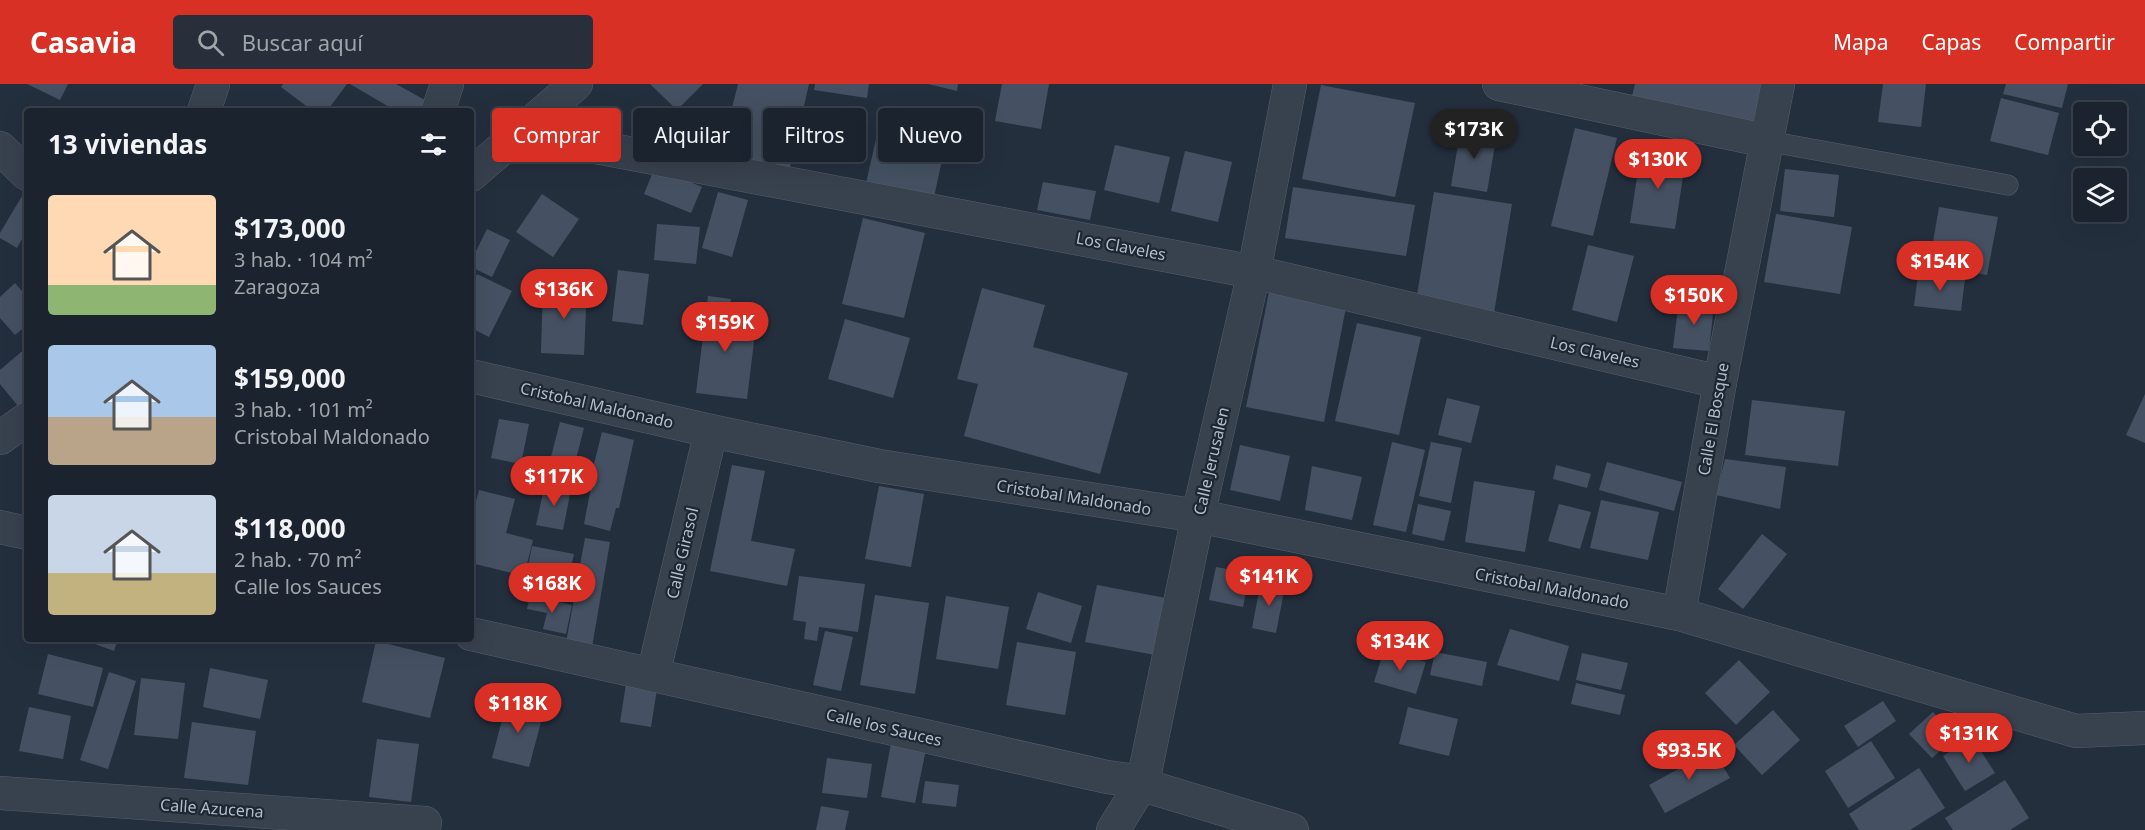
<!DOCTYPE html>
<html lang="es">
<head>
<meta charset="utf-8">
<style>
	:root { --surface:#1b232e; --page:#282f3a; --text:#f1f3f6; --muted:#a0a4aa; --line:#39404a; --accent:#d93025 }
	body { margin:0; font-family:"Noto Sans",sans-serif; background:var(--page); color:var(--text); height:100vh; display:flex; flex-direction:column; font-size:22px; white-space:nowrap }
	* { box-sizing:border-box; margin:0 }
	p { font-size:20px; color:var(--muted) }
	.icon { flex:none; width:33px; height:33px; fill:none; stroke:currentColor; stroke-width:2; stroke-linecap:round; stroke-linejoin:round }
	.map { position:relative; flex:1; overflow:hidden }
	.side { position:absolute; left:24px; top:24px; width:450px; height:534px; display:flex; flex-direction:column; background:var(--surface); border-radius:6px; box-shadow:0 6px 24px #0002,0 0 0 2px var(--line) }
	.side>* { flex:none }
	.banner { position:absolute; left:492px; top:24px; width:570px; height:54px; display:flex; gap:12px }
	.fabs { position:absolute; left:2073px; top:18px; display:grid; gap:12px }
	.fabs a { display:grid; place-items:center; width:54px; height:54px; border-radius:6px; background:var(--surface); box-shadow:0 6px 24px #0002,0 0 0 2px var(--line); font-size:30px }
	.price { position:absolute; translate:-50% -51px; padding:0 14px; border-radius:21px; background:var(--accent); color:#fff; font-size:20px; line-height:39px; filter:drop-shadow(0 2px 3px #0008) }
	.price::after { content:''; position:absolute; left:50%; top:36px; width:18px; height:14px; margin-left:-9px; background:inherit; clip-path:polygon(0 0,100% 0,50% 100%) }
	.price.active { background:#222; color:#fff }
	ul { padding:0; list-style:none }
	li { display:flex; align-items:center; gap:18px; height:150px; padding:0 24px }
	li span { display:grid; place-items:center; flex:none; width:168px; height:120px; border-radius:6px; color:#555 }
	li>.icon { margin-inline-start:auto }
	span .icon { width:72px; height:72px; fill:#fffc; stroke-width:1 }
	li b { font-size:26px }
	h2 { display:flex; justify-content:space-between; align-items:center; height:72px; padding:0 24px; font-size:26px }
	.pill { padding:0 21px; border-radius:6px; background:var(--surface); box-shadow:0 6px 24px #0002,0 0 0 2px var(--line); font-size:21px; line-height:54px }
	.pill.active { background:var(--accent); color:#fff }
	header { display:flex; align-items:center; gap:36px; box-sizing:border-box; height:84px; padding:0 30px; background:var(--accent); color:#fff }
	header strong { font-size:28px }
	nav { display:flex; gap:33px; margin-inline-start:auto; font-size:21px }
	.search { width:420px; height:54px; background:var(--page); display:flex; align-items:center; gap:15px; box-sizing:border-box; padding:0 21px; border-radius:6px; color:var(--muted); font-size:22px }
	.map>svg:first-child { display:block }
</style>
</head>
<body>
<header>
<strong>Casavia</strong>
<div class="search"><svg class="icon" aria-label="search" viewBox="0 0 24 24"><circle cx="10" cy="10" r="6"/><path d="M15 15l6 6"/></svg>Buscar aquí</div>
<nav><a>Mapa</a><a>Capas</a><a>Compartir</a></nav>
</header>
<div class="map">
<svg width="2145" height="746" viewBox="0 0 2145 746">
	<rect width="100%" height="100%" fill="#242f3e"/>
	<g fill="#455162">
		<polygon points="27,0 68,0 60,16"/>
		<polygon points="283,0 347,0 327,27 313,27 281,3"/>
		<polygon points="350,0 396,0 434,21 431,27 396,27"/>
		<polygon points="650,0 703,0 677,26"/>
		<polygon points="738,0 809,0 788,92 719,76"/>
		<polygon points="815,0 869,0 867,14 814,6"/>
		<polygon points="928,0 958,0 957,7"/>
		<polygon points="1002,0 1049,0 1041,45 995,37"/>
		<polygon points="1635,0 1762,0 1753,40 1631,16"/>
		<polygon points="1883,0 1926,0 1921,43 1878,38"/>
		<polygon points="2006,0 2068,0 2062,24 2003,10"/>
		<polygon points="1321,1 1415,19 1395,113 1302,95"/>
		<polygon points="2001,14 2059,29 2048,71 1990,57"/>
		<polygon points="694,24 725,37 712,65 681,51"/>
		<polygon points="882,29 949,44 934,113 866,99"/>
		<polygon points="1461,43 1497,49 1487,108 1451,102"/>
		<polygon points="1575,44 1617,54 1593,152 1551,142"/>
		<polygon points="1115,61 1170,73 1159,119 1104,106"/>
		<polygon points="1185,67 1232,78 1218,138 1171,127"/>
		<polygon points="1641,67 1686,73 1675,145 1630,139"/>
		<polygon points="655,83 702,103 691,129 644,110"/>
		<polygon points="1785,85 1839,91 1834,133 1780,127"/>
		<polygon points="1043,98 1096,107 1090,136 1037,126"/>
		<polygon points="1293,103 1415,121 1406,172 1285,154"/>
		<polygon points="718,108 748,116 732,173 702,164"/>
		<polygon points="1434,108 1512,120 1494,229 1416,217"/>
		<polygon points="542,110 579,135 553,173 516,148"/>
		<polygon points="22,112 27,115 27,146 17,164 0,154 0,149"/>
		<polygon points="1939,123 1998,133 1987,191 1929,182"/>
		<polygon points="1776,130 1852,143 1840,210 1764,198"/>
		<polygon points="863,134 925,149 904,234 842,220"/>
		<polygon points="657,140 700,143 696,180 654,176"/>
		<polygon points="487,145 510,156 492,193 471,183 471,177"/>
		<polygon points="1588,161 1634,172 1617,238 1572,226"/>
		<polygon points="618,186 649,190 643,241 612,237"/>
		<polygon points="477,190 512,207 489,253 471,244 471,202"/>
		<polygon points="1918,190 1965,195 1961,227 1914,222"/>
		<polygon points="15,199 27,213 27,241 15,251 0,234 0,213"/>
		<polygon points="543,201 587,203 584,271 541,269"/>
		<polygon points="982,204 1045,221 1033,263 1128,289 1100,390 964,352 978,300 957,295"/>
		<polygon points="1269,208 1346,223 1324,338 1246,323"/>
		<polygon points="708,212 731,215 729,238 756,241 747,315 696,309"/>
		<polygon points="1679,216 1714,220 1709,267 1673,264"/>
		<polygon points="845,235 910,254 893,314 828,295"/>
		<polygon points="1357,239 1421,253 1399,351 1335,337"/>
		<polygon points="27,263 27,315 18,322 0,300 0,286"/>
		<polygon points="2145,310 2145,359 2126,351"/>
		<polygon points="1447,314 1480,322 1471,359 1438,351"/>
		<polygon points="1752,316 1845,327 1838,382 1745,371"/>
		<polygon points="499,335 529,340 521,380 491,374"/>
		<polygon points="560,338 584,344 569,402 545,396"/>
		<polygon points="602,348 634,356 619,424 616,424 610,447 584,440 591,403 582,401 588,378 594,380"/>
		<polygon points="1392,358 1425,366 1406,448 1373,441"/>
		<polygon points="1431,358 1462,364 1451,419 1419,412"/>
		<polygon points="1240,361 1290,372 1280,417 1230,406"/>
		<polygon points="1725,375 1786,383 1780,425 1716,411"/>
		<polygon points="1607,378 1682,398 1674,427 1599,406"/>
		<polygon points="732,381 765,387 751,457 795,465 787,502 710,487"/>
		<polygon points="1556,381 1591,390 1587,404 1553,395"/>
		<polygon points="1312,382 1362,393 1352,436 1305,426"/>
		<polygon points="1474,397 1535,407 1525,468 1465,458"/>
		<polygon points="545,400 571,405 563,446 536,441"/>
		<polygon points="879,402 924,410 911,483 865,475"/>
		<polygon points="479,406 515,415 506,449 533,456 524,492 471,479 471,436"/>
		<polygon points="1601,416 1659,428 1648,476 1590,464"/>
		<polygon points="1418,420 1451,427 1444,457 1412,450"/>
		<polygon points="1559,420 1591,428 1580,465 1548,457"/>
		<polygon points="1762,450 1787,470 1743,525 1718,505"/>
		<polygon points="585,454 610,458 592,563 566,559"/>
		<polygon points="532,462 574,470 567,501 526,493"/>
		<polygon points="1216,483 1250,489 1243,523 1209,516"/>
		<polygon points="799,492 865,500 858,548 819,543 817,557 804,555 806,538 793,536"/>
		<polygon points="1261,497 1285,502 1276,549 1252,544"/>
		<polygon points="1097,501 1166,514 1155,571 1085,558"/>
		<polygon points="1038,508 1082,522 1071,559 1026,545"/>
		<polygon points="875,511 929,519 915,610 860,601"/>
		<polygon points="530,512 572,521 566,550 543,545 547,529 527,525"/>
		<polygon points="946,512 1009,523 998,585 936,575"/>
		<polygon points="1510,545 1569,562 1559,597 1497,581"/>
		<polygon points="825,547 853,553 841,607 813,601"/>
		<polygon points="81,555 118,555 114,567"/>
		<polygon points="376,557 445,574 430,634 362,618"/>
		<polygon points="1017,558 1076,568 1065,631 1006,621"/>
		<polygon points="1384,566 1426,578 1416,610 1374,598"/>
		<polygon points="1435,568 1487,578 1482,602 1430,591"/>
		<polygon points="1582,569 1628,579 1621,606 1576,596"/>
		<polygon points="48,570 103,584 93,623 38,610"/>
		<polygon points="1739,576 1770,608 1736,641 1705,609"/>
		<polygon points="210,584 268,596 260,635 203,623"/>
		<polygon points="109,588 136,597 108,685 80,676"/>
		<polygon points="141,594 185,599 178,655 134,651"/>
		<polygon points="1576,599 1625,611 1620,631 1571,620"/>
		<polygon points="626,600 657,605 651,643 620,638"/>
		<polygon points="507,617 544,627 529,683 492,674"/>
		<polygon points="1883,617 1896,637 1858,663 1844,642"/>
		<polygon points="29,623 71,632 63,675 19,667"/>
		<polygon points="1408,623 1458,635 1449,672 1399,660"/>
		<polygon points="1773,626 1800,656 1762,691 1734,661"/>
		<polygon points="1933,628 1956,653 1932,674 1909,650"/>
		<polygon points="192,638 256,647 248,701 184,694"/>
		<polygon points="1972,653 1995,689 1965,707 1943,672"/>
		<polygon points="892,654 927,660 915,719 881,713"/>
		<polygon points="377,655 419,660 411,718 369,713"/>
		<polygon points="1871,657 1895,694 1848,724 1825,687"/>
		<polygon points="1713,666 1730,694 1665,729 1649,701"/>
		<polygon points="827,674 872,680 867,714 822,709"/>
		<polygon points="1919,684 1945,724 1910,746 1859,746 1849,730"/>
		<polygon points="2005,696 2029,734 2010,746 1953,746 1945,734"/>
		<polygon points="925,697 959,701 956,723 922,719"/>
		<polygon points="821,722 849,727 845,746 816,746"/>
	</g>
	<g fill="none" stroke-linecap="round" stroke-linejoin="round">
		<defs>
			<polyline id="lane" points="1767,57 2008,101"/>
			<g id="street">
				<polyline points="1499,0 1767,57"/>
				<polyline points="204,27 213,0"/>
				<polyline points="438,27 447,0"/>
				<polyline points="517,48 1254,188 1720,298"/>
				<polyline points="0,64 27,90"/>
				<polyline points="471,91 576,0"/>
				<polyline points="471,292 711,347 879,382 1198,432 1679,530 2076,647 2145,644"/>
				<polyline points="0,354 27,335"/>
				<polyline points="0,443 27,449"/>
				<polyline points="1679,530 1720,298 1778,0"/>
				<polyline points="471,550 1107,693 1143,698 1146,702 1292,746"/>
				<polyline points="653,591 711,347"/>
				<polyline points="0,709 425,739 423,746"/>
				<polyline points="1113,746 1143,698 1198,432 1254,188 1290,0"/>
			</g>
		</defs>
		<use href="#lane" stroke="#565f6c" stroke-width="21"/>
		<use href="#street" stroke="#565f6c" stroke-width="34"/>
		<use href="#lane" stroke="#38414e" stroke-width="20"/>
		<use href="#street" stroke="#38414e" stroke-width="33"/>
	</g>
	<g text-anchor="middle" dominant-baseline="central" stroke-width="4.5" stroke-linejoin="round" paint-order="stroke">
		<g font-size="16" fill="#b4bcc9" stroke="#1d2633">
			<text transform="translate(1121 162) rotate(11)">Los Claveles</text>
			<text transform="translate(1595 268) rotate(13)">Los Claveles</text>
			<text transform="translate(597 321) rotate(13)">Cristobal Maldonado</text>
			<text transform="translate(1713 335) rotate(-80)">Calle El Bosque</text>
			<text transform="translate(1211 377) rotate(-77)">Calle Jerusalen</text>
			<text transform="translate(1074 413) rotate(9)">Cristobal Maldonado</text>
			<text transform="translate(682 469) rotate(-77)">Calle Girasol</text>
			<text transform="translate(1552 504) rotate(11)">Cristobal Maldonado</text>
			<text transform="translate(884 643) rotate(13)">Calle los Sauces</text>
			<text transform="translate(212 724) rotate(4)">Calle Azucena</text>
		</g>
	</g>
</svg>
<div class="fabs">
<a><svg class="icon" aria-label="locate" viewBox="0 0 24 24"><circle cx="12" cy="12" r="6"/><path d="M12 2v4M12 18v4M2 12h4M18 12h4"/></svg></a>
<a><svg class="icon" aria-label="layers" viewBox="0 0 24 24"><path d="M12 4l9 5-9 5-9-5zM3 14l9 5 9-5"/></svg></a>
</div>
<b class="price active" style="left:1474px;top:76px">$173K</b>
<b class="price" style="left:1658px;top:106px">$130K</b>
<b class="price" style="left:1940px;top:208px">$154K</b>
<b class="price" style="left:564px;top:236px">$136K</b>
<b class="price" style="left:1694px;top:242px">$150K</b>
<b class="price" style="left:725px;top:269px">$159K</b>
<b class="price" style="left:554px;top:423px">$117K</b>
<b class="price" style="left:1269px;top:523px">$141K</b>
<b class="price" style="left:552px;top:530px">$168K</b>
<b class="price" style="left:1400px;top:588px">$134K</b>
<b class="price" style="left:518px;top:650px">$118K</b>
<b class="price" style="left:1969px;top:680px">$131K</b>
<b class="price" style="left:1689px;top:697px">$93.5K</b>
<div class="banner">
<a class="pill active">Comprar</a>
<a class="pill">Alquilar</a>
<a class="pill">Filtros</a>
<a class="pill">Nuevo</a>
</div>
<section class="side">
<h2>13 viviendas<svg class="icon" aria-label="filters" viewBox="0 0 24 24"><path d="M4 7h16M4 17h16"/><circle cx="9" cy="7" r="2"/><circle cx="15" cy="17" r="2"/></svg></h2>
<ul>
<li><span style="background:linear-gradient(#ffd9b3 75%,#8fb573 0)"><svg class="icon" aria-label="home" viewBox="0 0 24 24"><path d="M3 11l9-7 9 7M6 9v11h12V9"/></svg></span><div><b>$173,000</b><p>3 hab. · 104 m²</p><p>Zaragoza</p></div></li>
<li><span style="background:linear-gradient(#a9c7e8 60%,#b9a48a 0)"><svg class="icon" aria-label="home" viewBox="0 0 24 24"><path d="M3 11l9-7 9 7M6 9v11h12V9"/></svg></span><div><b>$159,000</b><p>3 hab. · 101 m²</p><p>Cristobal Maldonado</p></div></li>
<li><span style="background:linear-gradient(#c9d6e8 65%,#c2b280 0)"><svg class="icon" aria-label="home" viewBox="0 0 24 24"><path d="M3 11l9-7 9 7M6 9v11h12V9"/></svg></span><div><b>$118,000</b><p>2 hab. · 70 m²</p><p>Calle los Sauces</p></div></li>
</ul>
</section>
</div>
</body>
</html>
